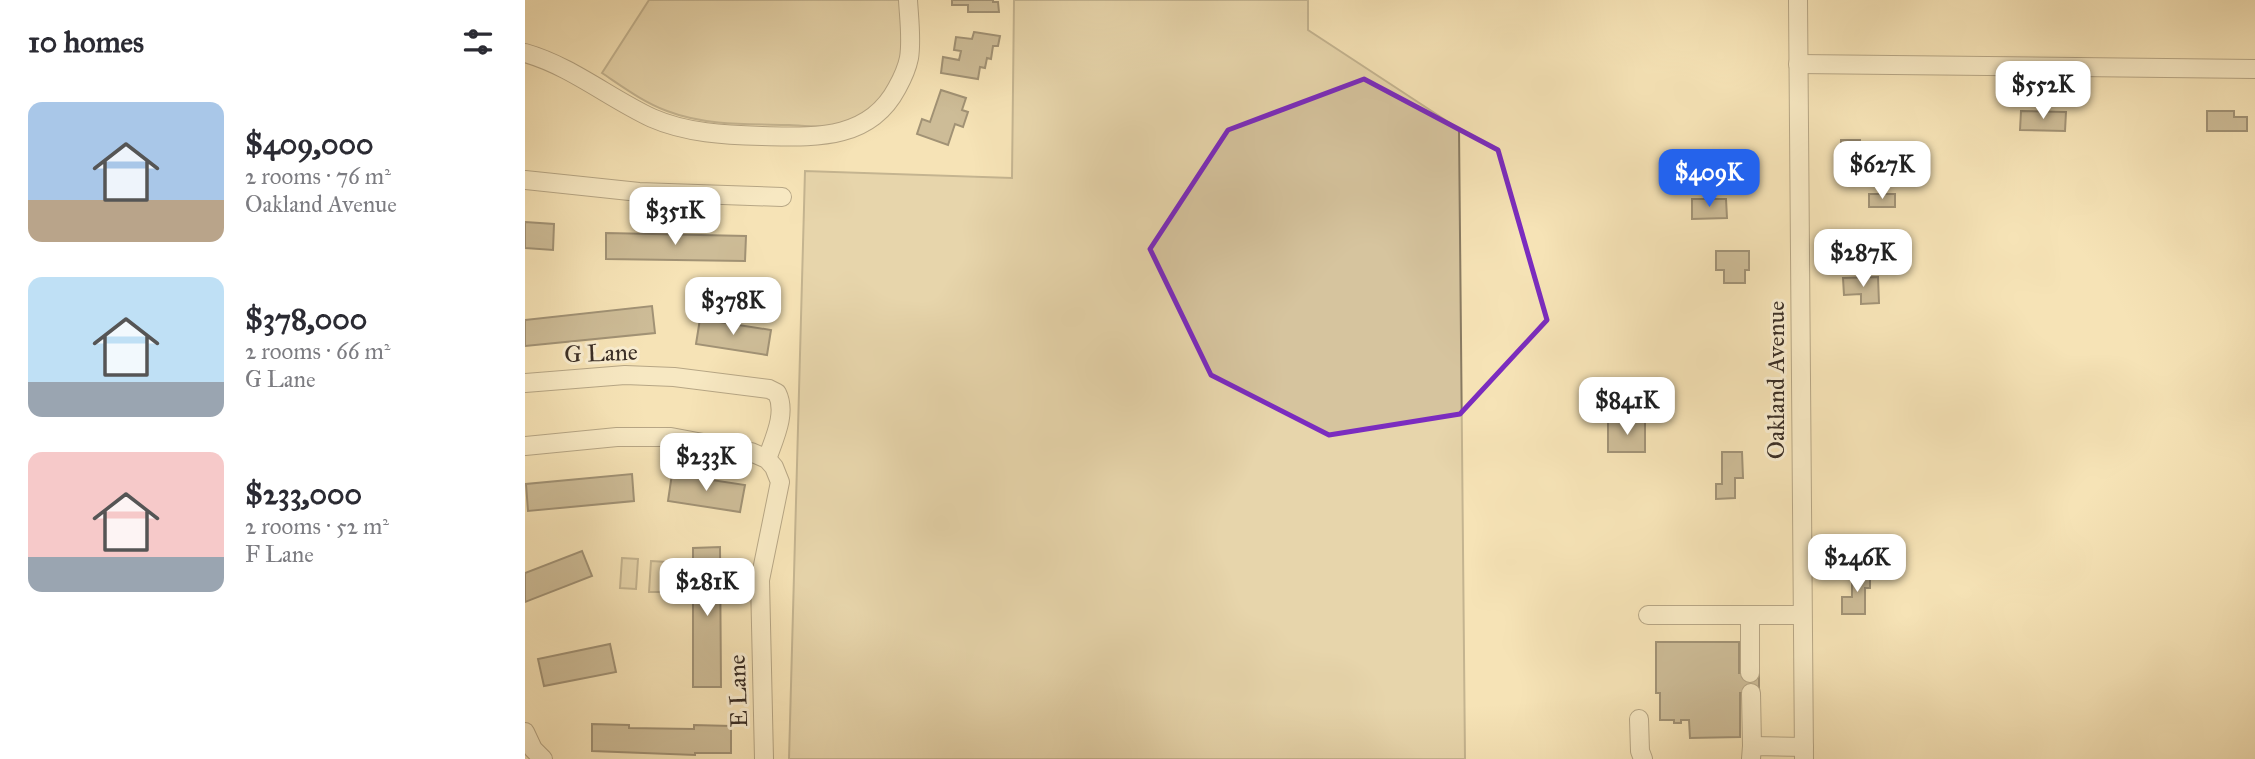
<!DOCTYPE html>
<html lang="en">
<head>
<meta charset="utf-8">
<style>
	:root { --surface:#fff; --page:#f7f7f7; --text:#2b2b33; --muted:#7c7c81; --accent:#2563eb }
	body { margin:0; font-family:"IM FELL Great Primer",serif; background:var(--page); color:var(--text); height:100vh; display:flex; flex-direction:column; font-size:26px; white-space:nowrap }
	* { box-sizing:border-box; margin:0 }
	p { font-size:23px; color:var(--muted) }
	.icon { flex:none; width:38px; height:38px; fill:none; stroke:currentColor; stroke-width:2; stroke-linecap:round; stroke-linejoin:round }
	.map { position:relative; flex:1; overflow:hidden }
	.sheet { display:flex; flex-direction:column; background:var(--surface); width:525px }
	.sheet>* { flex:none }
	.price { position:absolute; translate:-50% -60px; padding:0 16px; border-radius:14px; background:#fff; color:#222; font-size:23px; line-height:46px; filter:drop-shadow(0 2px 4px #0008) }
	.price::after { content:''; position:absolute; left:50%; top:42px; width:21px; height:16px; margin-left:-10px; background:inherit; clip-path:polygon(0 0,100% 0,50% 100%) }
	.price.active { background:var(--accent); color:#fff }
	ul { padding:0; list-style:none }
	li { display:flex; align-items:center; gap:21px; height:175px; padding:0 28px }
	li span { display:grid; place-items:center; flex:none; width:196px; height:140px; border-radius:14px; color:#555 }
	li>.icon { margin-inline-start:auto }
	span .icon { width:84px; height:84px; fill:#fffc; stroke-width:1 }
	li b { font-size:30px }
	h2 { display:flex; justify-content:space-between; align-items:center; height:84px; padding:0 28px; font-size:30px }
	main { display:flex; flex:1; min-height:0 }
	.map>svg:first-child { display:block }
</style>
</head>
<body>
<main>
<section class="sheet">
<h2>10 homes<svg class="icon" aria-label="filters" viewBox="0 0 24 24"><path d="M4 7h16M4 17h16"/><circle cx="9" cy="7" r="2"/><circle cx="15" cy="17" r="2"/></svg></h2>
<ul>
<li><span style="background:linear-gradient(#a9c7e8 70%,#b9a48a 0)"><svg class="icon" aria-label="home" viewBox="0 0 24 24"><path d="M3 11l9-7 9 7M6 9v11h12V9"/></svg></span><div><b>$409,000</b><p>2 rooms · 76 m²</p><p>Oakland Avenue</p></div></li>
<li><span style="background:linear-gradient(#bfe0f5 75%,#9aa5b1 0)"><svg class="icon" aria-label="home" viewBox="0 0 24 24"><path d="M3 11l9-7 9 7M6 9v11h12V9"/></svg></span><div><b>$378,000</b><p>2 rooms · 66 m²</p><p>G Lane</p></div></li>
<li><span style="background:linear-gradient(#f6c9c9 75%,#9aa5b1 0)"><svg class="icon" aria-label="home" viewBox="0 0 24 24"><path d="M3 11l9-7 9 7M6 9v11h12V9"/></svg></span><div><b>$233,000</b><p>2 rooms · 52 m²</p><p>F Lane</p></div></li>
</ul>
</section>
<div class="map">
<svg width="1730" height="759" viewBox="0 0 1730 759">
	<rect width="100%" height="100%" fill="#f6e3b6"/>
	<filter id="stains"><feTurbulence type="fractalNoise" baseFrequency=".00286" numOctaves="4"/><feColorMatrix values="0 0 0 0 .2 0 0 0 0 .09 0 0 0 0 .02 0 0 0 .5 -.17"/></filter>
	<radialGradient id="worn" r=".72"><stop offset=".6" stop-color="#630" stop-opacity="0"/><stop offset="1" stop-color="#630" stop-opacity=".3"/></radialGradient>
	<g fill="#d6c49e" stroke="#887a62" stroke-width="2">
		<path d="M124,0H376C376,25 381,57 369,79C359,99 344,114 323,122C305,129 283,126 264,125C224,124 181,126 142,111C118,102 98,87 77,73Z"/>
		<polygon points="489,0 783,0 783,30 934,129 940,759 264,759 280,171 487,178"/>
		<polygon points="97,558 113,559 111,589 95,588"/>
		<polygon points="126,561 142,562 141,592 124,592"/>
	</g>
	<g fill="#9c8d71" stroke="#3b2f26" stroke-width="2">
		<polygon points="427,0 468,0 468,2 473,2 474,12 443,12 443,5 427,5"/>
		<polygon points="449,32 475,36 473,46 468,46 466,59 462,58 460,68 455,67 453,79 416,73 418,57 434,60 436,51 429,50 431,37 447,39"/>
		<polygon points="416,90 441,98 437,110 443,112 438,127 430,124 423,145 392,134 397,119 405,122"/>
		<polygon points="1496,111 1541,112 1540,131 1495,130"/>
		<polygon points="1682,111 1709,111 1709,117 1722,117 1722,131 1682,131"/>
		<rect x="1316" y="140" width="19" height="34"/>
		<rect x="1344" y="194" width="26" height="13"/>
		<polygon points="1167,199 1201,199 1202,218 1167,219"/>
		<polygon points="0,222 29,224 28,250 0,248"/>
		<polygon points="81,233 221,236 220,261 81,259"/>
		<polygon points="1191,251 1224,251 1224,270 1220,270 1220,283 1199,283 1199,270 1191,270"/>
		<polygon points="1353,277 1354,303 1336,304 1336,294 1319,295 1318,278"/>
		<polygon points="127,306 130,333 0,346 0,320"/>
		<polygon points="175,319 246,330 242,355 171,344"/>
		<rect x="1083" y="422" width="37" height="30"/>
		<polygon points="1197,452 1217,452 1218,478 1210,478 1210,498 1191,499 1191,484 1197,484"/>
		<polygon points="107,474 109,501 3,511 1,484"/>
		<polygon points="147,474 220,485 215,512 143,501"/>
		<polygon points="195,547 196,687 168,687 168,548"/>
		<polygon points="57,551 67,576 0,602 0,573"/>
		<polygon points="1327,571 1345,571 1345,588 1340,588 1340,614 1317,614 1317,597 1327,597"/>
		<polygon points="1131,642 1214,642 1214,673 1234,673 1234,693 1215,693 1215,737 1165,738 1164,720 1156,720 1156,723 1149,723 1149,720 1135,720 1135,693 1131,693"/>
		<polygon points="85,644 91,672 19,686 13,659"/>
		<polygon points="67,724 104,725 104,728 169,729 169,725 206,726 206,753 170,753 170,755 67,751"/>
	</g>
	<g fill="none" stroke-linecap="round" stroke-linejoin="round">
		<defs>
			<g id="minor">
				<polyline points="1273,0 1279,759"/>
				<path d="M0,53C46,66 84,98 127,118C161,133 200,135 237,136C289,137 344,141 372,88C377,79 382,68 384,58C387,40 384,18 383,0"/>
				<polyline points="1273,64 1730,69"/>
				<polyline points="0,180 114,192 257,197"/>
				<path d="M0,383L100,375L149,377L244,389L252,393C262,413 249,439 242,459"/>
				<polyline points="0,446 92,437 146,437 226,452 242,459 249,467 255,482 235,580 239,759"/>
				<polyline points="1123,615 1225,615"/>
				<polyline points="1225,673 1225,615 1277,615"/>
				<polyline points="1226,693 1227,746"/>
				<polyline points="1114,719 1115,751 1118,759"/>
				<polyline points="0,732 8,749 18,759"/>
				<polyline points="1226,759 1227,746 1279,747"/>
			</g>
		</defs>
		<use href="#minor" stroke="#6a5c4a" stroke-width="20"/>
		<use href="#minor" stroke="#f9edd0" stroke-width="18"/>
	</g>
	<path d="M0 0H1730V759H0ZM839,79L973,150L1022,320L935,414L804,435L686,375L625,249L703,130Z" fill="#f6e3b6" fill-opacity=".55" fill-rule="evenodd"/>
	<path fill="none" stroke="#7b2cbf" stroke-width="5" stroke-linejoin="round" d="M839,79L973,150L1022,320L935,414L804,435L686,375L625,249L703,130Z"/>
	<g text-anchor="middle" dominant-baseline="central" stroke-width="6" stroke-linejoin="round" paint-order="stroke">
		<g font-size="24" fill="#3b2f26" stroke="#f9edd0">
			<text transform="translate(76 353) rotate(-2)">G Lane</text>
			<text transform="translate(1251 380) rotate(-90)">Oakland Avenue</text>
			<text transform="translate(213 691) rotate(-92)">E Lane</text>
		</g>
	</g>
	<rect width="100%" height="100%" filter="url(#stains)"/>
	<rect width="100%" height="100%" fill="url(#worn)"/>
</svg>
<b class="price" style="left:1518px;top:121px">$552K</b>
<b class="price" style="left:1357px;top:201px">$627K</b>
<b class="price active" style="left:1184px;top:209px">$409K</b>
<b class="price" style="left:150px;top:247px">$351K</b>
<b class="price" style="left:1338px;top:289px">$287K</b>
<b class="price" style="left:208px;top:337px">$378K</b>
<b class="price" style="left:1102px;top:437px">$841K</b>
<b class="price" style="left:181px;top:493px">$233K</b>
<b class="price" style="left:1332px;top:594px">$246K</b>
<b class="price" style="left:182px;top:618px">$281K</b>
</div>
</main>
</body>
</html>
